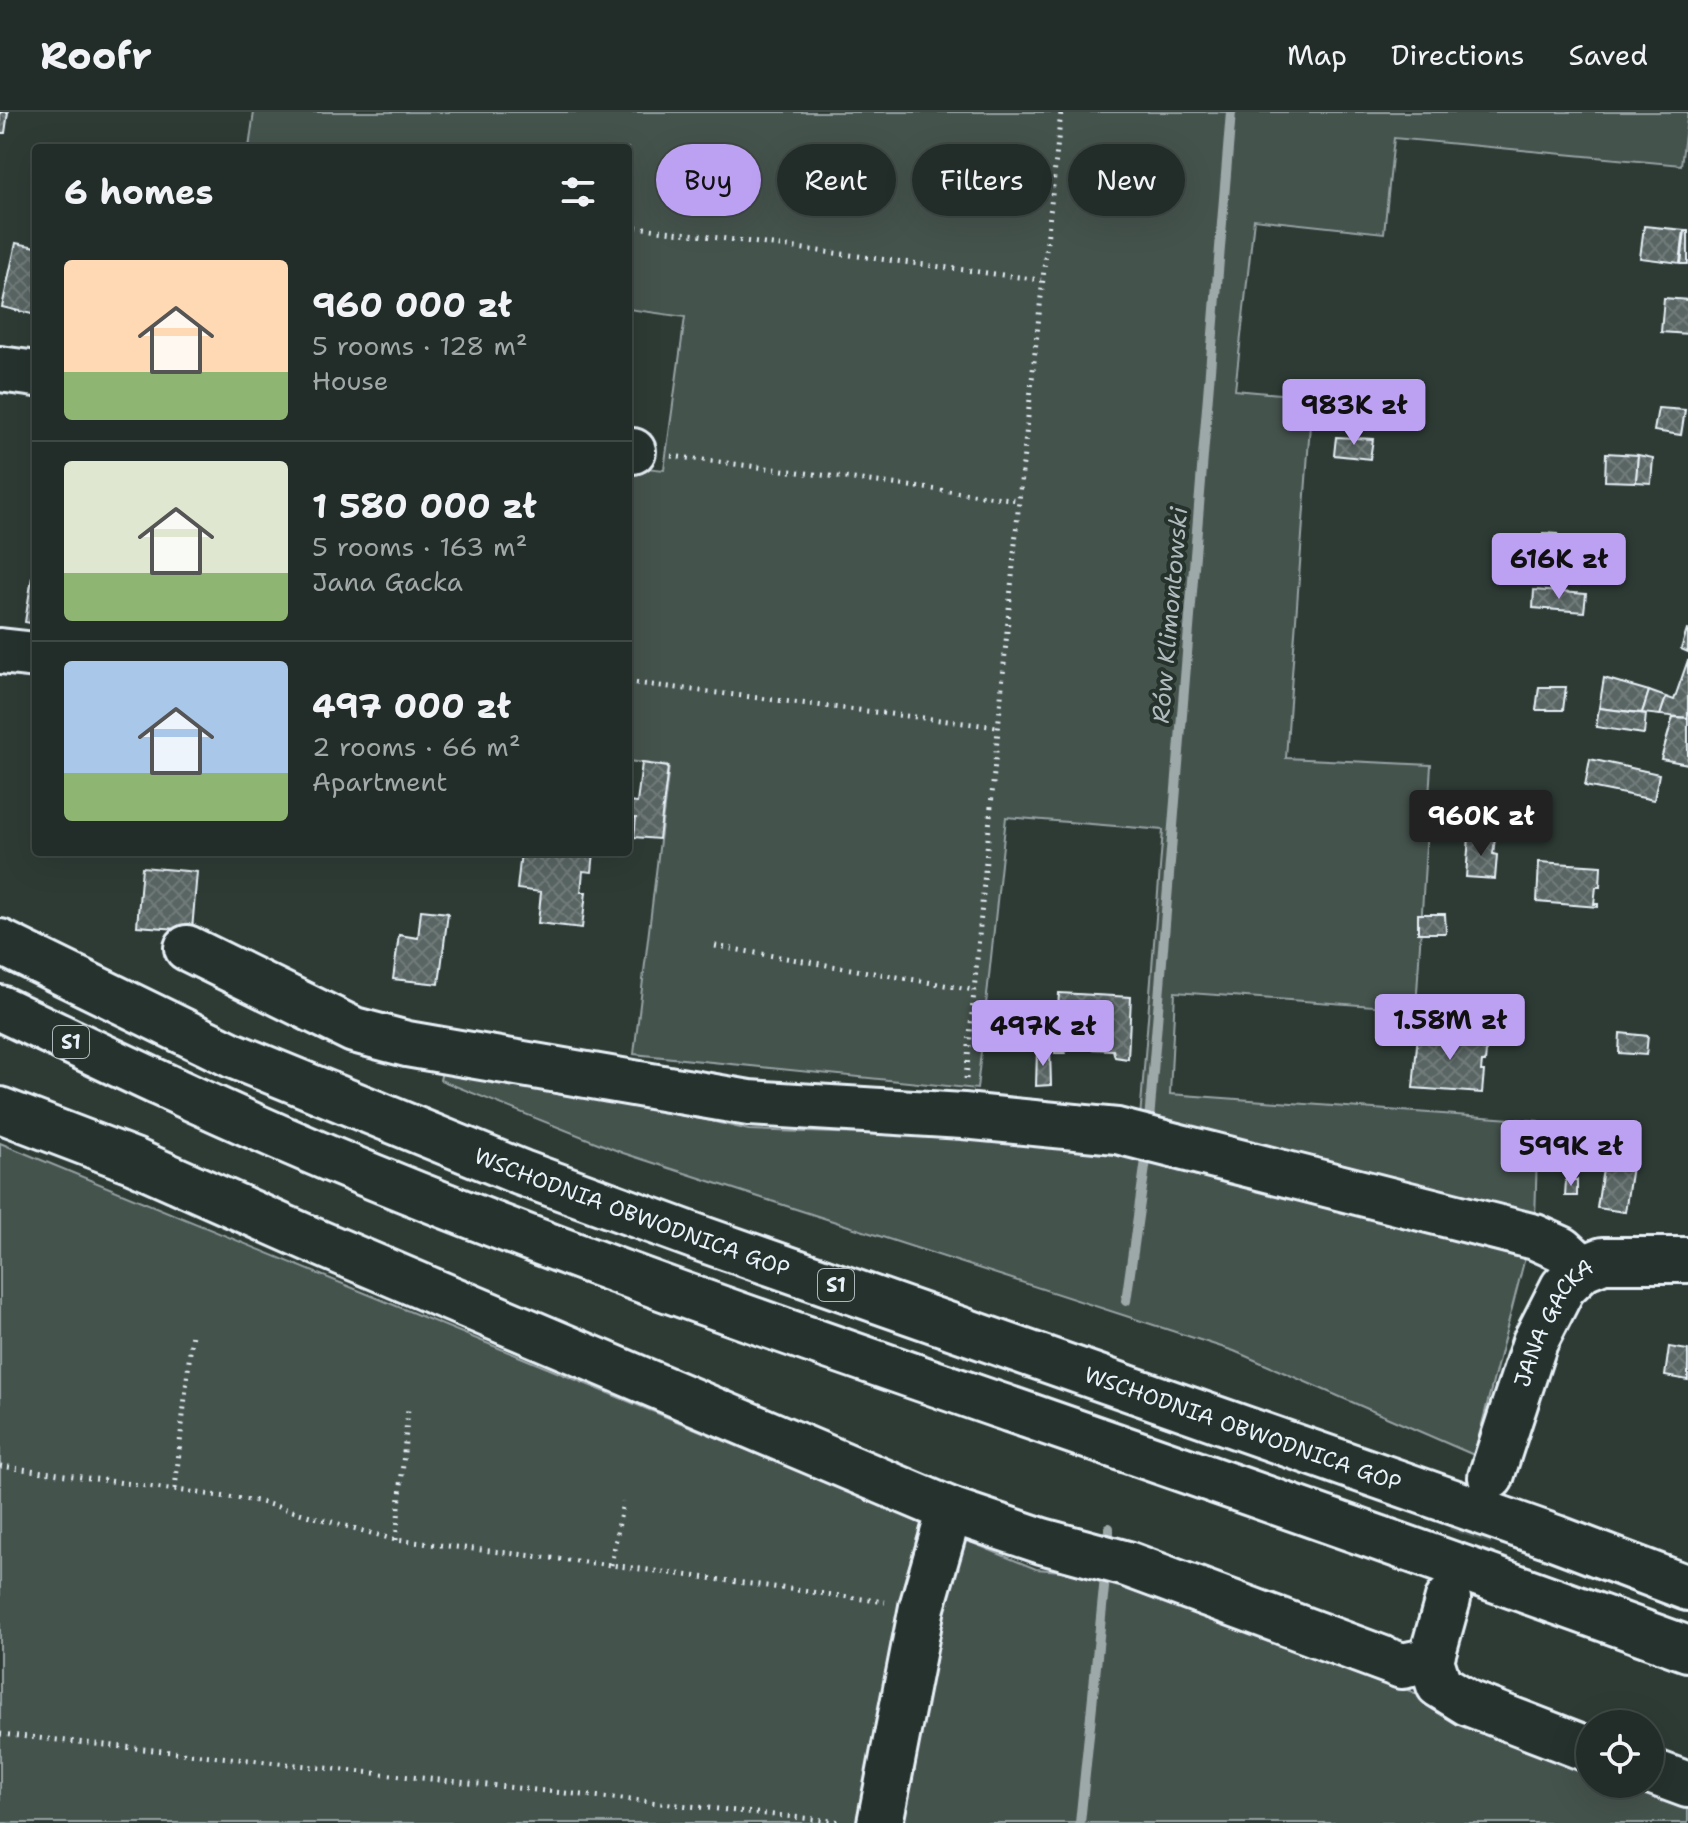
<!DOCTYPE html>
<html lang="en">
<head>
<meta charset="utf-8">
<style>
	:root { --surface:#222c28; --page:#2e3834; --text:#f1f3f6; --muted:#a2a7a8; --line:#3f4845; --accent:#bca0f2 }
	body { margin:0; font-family:"Shantell Sans",sans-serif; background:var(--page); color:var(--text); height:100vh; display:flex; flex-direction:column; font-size:30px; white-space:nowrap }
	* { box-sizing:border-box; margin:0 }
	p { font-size:26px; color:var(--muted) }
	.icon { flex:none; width:44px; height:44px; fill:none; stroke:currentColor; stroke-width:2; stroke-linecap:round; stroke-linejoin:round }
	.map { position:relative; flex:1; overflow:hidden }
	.details { position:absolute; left:32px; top:32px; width:600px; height:712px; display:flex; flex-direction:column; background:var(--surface); border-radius:8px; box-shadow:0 8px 32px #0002,0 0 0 2px var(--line) }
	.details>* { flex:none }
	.guide { position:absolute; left:656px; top:32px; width:760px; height:72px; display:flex; gap:16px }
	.buttons { position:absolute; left:1576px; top:1598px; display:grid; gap:16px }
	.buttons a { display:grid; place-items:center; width:88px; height:88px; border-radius:50%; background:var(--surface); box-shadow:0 8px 32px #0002,0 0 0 2px var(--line); font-size:40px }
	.price { position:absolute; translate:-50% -68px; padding:0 18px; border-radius:8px; background:var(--accent); color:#111; font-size:26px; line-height:52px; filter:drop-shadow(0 2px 4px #0008) }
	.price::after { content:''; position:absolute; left:50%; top:48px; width:24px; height:18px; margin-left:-12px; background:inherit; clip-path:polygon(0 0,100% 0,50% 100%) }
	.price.current { background:#222; color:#fff }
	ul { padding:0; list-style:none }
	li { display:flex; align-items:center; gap:24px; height:200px; padding:0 32px }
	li+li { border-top:2px solid var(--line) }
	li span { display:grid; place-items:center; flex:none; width:224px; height:160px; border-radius:8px; color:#555 }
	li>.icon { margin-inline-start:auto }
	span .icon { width:96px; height:96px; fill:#fffc; stroke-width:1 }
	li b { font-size:34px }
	h2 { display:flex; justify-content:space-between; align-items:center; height:96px; padding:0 32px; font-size:34px }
	.chip { padding:0 28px; border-radius:36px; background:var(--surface); box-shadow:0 8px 32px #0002,0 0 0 2px var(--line); font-size:28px; line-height:72px }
	.chip.current { background:var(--accent); color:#111 }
	header { display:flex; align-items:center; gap:48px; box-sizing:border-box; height:112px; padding:0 40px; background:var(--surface); border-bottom:2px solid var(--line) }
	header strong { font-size:38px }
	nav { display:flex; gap:44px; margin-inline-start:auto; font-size:28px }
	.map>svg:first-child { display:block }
</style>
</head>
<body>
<header>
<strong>Roofr</strong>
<nav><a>Map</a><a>Directions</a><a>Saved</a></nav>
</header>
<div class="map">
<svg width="1688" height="1711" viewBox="0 0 1688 1711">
	<defs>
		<pattern id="building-cross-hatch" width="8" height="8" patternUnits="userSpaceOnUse" patternTransform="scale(2)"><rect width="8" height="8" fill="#596563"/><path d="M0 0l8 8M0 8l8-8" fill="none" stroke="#717c7a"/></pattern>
	</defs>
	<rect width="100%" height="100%" fill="#2e3b35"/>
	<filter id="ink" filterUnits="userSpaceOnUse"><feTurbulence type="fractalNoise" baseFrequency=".0125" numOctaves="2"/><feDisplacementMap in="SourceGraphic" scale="16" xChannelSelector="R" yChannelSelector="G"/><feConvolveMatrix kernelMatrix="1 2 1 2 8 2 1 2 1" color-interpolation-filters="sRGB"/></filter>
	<g filter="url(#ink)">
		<g fill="#45524e" stroke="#96a2a3" stroke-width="2">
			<polygon points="254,0 1688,0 1681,53 1394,26 1384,121 1254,107 1235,278 1312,285 1286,646 1431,653 1416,897 1175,880 1170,982 1538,1009 1535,1107 1474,1343 1234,1239 623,1041 440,968 445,947 749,1018 1138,1031 1163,718 1006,705 977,977 634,942 669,654 628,649 628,354 664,358 685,205 628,197 628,36 249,36"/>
			<polygon points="0,1031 1036,1457 1126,1464 1590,1652 1590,1672 1641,1672 1688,1691 1688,1711 0,1711"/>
		</g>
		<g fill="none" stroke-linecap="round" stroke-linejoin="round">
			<g stroke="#9da8a9" stroke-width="10">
				<polyline points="1149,1009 1231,0"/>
				<polyline points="1126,1189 1147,1041"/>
				<polyline points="1109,1429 1109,1416"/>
				<polyline points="1080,1711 1105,1466"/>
			</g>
		</g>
		<g fill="url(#building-cross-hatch)" stroke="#e8f1f8" stroke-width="2">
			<polygon points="0,0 8,0 5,21 0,21"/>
			<polygon points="1644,114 1684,118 1680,151 1640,146"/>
			<polygon points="1685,119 1688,119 1688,152 1681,152"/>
			<polygon points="16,131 36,135 36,203 2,195"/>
			<polygon points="1664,186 1688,188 1688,222 1661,220"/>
			<polygon points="1658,296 1685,298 1681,323 1654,319"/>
			<polygon points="1336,325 1373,327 1370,347 1334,343"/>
			<polygon points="1606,341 1638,343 1636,370 1605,369"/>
			<polygon points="1638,343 1653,346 1651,371 1636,370"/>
			<polygon points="1543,421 1558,422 1558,434 1543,433"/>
			<polygon points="32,465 36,465 36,512 25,510"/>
			<polygon points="1534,478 1586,482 1584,500 1533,496"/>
			<polygon points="1687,518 1688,518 1688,540 1681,537"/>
			<polygon points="1688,548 1688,606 1660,603 1666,585 1674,588"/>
			<polygon points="1604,566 1649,579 1642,601 1599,596"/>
			<polygon points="1539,575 1566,575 1563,598 1536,598"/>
			<polygon points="1649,579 1666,585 1660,603 1642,601"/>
			<polygon points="1599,596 1646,602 1644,622 1596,615"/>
			<polygon points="1673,605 1688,606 1688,652 1661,647"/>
			<polygon points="1590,647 1659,662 1654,688 1585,674"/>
			<polygon points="642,651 668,655 659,727 634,725 636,706 628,706 628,690 637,691"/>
			<polygon points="1469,724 1495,726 1493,742 1497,743 1495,767 1466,765"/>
			<polygon points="480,740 512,740 511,744"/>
			<polygon points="521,740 594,740 592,760 583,759 581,780 586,780 582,816 538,811 541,780 517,777"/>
			<polygon points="1539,750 1601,754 1600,775 1596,775 1594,792 1598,792 1598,795 1537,790"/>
			<polygon points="142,755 197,760 192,818 137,814"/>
			<polygon points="421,798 448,801 439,872 393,867 399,823 418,826"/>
			<polygon points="1418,802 1445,802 1446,821 1418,821"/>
			<polygon points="1059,881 1131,885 1128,947 1115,945 1113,938 1067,936 1065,941 1055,941"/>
			<polygon points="1458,918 1476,920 1475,928 1487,929 1485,950 1482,950 1481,959 1484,959 1482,981 1413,976 1418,922 1430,924 1435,919 1443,920 1448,925 1457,926"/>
			<polygon points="1620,921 1648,924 1646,943 1619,941"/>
			<polygon points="1037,938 1050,938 1051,973 1036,974"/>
			<polygon points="1610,1011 1638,1015 1625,1100 1597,1096"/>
			<polygon points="1566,1068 1577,1068 1577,1084 1565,1084"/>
			<polygon points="1669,1235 1688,1238 1688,1268 1665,1264"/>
		</g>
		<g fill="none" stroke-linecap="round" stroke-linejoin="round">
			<polyline stroke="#4a5652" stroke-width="44" stroke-dasharray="44 22" stroke-linecap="butt" points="1448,1487 1491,1365"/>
			<defs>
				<g id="minor">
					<polyline points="0,257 36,262"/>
					<polyline points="628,339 633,339"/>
					<polyline points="0,539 36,543"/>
					<polyline points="187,836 354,918 407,932 749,991 963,1004 1117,1019 1535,1125 1562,1137 1583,1156"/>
					<polyline points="0,998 134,1049 310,1127 950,1398 1042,1429 1127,1452 1402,1554 1431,1548"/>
					<path id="s1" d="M1491,1365L1535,1230L1563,1175L1583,1156L1603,1148H1688"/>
					<polyline points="1448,1487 1431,1548 1439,1573 1468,1591 1590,1638"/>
					<polyline points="1650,1659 1688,1673"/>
					<polyline points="880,1711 922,1495 950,1398"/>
				</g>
				<g id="highway">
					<path id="s2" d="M0,830L232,943L522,1061L705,1128L1556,1426L1688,1476"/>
					<path d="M0,896C109,948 218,1000 330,1047C553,1140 783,1219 1012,1298C1237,1376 1463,1455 1688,1537"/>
				</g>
			</defs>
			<use href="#minor" stroke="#e8f1f8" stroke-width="50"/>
			<use href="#highway" stroke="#e8f1f8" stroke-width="50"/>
			<g stroke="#e8f1f8" stroke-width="5" stroke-dasharray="2 6" stroke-linecap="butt">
				<polyline points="628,114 1041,168"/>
				<polyline points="671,344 1019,388"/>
				<polyline points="628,570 997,615"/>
				<polyline points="715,834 974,878"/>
				<polyline points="966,967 1019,388 1061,0"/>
				<polyline points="0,1354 257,1389 396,1428 611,1453 885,1490"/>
				<polyline points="175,1377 192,1221"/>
				<polyline points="396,1428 408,1297"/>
				<polyline points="611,1453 623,1390"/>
				<polyline points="0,1622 842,1710"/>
			</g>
			<use href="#minor" stroke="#26332d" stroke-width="44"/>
			<use href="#highway" stroke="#26332d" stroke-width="44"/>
		</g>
	</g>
	<g text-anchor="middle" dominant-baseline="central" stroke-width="8" stroke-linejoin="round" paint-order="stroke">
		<g fill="#26332d" stroke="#aeb8bb" stroke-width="2">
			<rect x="53" y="914" width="36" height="32" rx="6"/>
			<rect x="818" y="1157" width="36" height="32" rx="6"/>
		</g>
		<g font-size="20" font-weight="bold" fill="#e8f1f8">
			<text x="71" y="930">S1</text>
			<text x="836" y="1173">S1</text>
		</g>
		<g font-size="22" fill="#e8f1f8" stroke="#26332d">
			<text stroke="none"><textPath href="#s2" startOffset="688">WSCHODNIA OBWODNICA GOP</textPath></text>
			<text stroke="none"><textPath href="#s1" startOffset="168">JANA GACKA</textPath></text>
			<text stroke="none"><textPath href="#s2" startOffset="1336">WSCHODNIA OBWODNICA GOP</textPath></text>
		</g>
		<g font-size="24" font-style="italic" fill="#b0babd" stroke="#26332d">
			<text transform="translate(1170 503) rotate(-85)">Rów Klimontowski</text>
		</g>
	</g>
</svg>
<div class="buttons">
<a><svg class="icon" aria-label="locate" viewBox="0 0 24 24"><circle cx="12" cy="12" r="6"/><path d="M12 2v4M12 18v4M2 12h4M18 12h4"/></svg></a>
</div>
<b class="price" style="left:1354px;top:335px">983K zł</b>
<b class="price" style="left:1559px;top:489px">616K zł</b>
<b class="price current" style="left:1481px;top:746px">960K zł</b>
<b class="price" style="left:1450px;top:950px">1.58M zł</b>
<b class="price" style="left:1043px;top:956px">497K zł</b>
<b class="price" style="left:1571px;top:1076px">599K zł</b>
<div class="guide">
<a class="chip current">Buy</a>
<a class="chip">Rent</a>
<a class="chip">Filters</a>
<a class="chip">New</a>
</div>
<section class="details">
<h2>6 homes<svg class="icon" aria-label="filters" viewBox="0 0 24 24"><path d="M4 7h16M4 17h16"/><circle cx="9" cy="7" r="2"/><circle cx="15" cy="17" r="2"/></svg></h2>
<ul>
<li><span style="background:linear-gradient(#ffd9b3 70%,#8fb573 0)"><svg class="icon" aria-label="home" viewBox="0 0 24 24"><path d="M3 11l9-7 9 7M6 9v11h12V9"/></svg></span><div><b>960 000 zł</b><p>5 rooms · 128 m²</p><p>House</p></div></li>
<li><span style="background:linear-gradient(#dfe7d0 70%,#8fb573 0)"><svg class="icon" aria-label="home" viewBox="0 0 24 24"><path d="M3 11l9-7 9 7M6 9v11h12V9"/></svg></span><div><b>1 580 000 zł</b><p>5 rooms · 163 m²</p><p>Jana Gacka</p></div></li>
<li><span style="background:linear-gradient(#a9c7e8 70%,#8fb573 0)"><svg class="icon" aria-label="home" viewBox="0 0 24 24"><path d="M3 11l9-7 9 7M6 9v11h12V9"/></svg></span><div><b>497 000 zł</b><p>2 rooms · 66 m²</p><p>Apartment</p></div></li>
</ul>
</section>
</div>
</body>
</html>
